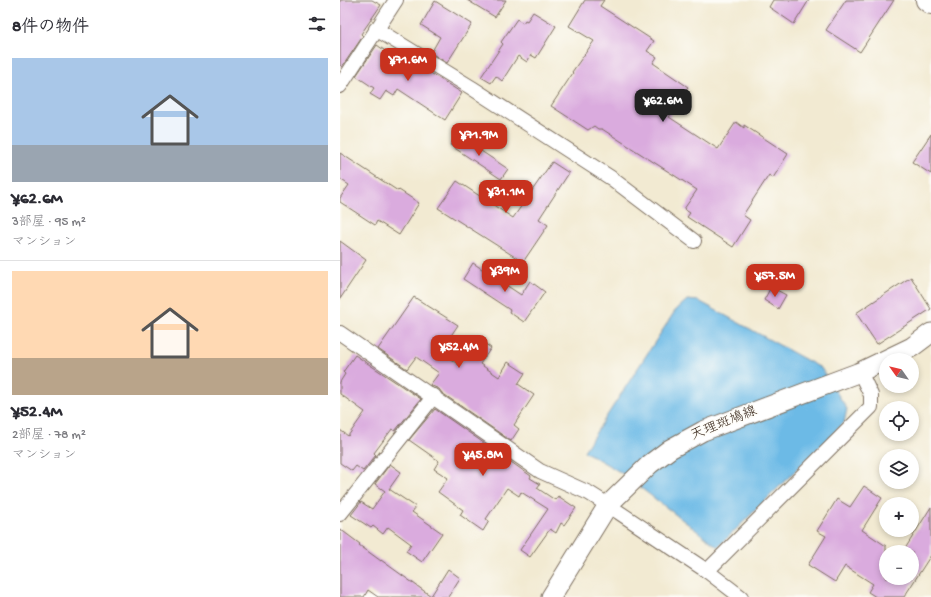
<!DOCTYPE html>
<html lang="ja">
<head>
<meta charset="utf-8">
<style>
	:root { --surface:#fff; --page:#f2f2f3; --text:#2b2b33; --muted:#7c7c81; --line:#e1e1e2; --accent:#c8321e }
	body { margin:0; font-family:"Gochi Hand","Klee One",sans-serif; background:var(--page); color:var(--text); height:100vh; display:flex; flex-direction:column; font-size:15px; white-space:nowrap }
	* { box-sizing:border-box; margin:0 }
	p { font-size:13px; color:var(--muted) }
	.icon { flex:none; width:22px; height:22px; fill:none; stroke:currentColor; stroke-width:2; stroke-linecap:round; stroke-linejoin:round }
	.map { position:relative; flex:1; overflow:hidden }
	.side { display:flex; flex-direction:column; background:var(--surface); width:340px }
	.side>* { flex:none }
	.needle { width:26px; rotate:304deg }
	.controls { position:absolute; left:539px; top:353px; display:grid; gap:8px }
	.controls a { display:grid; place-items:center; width:40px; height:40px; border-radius:50%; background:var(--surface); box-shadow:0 2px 6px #0003; font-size:20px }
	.price { position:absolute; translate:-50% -34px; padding:0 9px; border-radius:8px; background:var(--accent); color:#fff; font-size:13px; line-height:26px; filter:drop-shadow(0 1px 2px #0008) }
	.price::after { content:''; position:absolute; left:50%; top:24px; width:12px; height:9px; margin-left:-6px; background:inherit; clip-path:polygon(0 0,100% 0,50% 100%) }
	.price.selected { background:#222; color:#fff }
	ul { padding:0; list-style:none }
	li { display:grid; align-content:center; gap:8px; height:212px; padding:0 12px }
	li+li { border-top:1px solid var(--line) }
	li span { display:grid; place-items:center; height:124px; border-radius:0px; color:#555 }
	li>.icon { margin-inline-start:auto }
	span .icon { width:72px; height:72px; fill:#fffc; stroke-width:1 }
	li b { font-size:17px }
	h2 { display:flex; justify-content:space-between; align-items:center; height:48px; padding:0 12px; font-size:17px }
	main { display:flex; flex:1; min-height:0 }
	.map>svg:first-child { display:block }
</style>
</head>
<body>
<main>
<section class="side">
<h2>8件の物件<svg class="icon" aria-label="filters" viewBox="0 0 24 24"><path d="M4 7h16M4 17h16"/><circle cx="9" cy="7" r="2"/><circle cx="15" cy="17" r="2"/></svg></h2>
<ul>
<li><span style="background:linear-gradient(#a9c7e8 70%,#9aa5b1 0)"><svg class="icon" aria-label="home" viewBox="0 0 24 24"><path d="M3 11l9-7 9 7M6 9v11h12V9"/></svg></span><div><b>¥62.6M</b><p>3部屋 · 95 m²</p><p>マンション</p></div></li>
<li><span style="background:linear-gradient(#ffd9b3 70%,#b9a48a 0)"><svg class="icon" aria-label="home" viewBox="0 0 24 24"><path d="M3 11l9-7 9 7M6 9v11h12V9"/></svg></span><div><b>¥52.4M</b><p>2部屋 · 78 m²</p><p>マンション</p></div></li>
</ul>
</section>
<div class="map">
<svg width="591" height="597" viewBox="0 0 591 597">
	<rect width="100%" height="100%" fill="#fdfcf7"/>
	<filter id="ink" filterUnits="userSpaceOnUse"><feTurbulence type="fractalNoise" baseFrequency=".025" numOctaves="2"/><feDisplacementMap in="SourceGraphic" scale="8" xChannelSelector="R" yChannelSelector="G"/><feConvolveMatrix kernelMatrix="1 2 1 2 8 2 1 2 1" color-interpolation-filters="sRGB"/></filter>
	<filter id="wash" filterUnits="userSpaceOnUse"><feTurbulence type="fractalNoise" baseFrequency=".012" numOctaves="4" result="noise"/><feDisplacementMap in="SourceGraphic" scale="16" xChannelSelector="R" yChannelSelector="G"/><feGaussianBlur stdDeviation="0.9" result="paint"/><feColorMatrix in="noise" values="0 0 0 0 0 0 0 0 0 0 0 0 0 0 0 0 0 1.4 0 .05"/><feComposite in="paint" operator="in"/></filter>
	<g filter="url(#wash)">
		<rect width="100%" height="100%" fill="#f2ead2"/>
		<polygon fill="#6cbae6" stroke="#547282" points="347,300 359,301 481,368 507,409 504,423 378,547 280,472 244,451 335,311"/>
		<g id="blocks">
			<g fill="#daabde">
				<polygon points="0,0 32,0 41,5 21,34 23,36 2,67 0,65"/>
				<polygon points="127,0 166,0 155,17"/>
				<polygon points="245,0 264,0 260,6 314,41 307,51 317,57 313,63 348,87 329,117 378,149 396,122 404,128 404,125 448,154 433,178 429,175 403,215 410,220 393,247 347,217 350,213 344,209 357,190 262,129 258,129 254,126 248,130 211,106 233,73 232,72 254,41 229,26"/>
				<polygon points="433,0 469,0 454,24 429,7"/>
				<polygon points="506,0 554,0 520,52 486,30"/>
				<polygon points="95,1 132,24 107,63 91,53 100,37 81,25"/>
				<polygon points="193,12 216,26 196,58 191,55 187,62 178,56 162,81 156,76 151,83 141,77 163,44 161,42 177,19 183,23 185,20 187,21"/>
				<polygon points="37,45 55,58 59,53 122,93 105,120 58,89 54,96 46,91 40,100 30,94 34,88 16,76"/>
				<polygon points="591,134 591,174 572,162"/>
				<polygon points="117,135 168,169 161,179 110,145"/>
				<polygon points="0,153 58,191 59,190 79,203 59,235 37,221 35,225 0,202 0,198 9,185 0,179"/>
				<polygon points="212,162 229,173 199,219 208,225 183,262 98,208 117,181 173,218"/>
				<polygon points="0,241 26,260 0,299"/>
				<polygon points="133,263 181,295 190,281 205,292 184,322 169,312 170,310 123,279"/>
				<polygon points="571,277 591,309 537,344 516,313"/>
				<polygon points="431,287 446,295 438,309 424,300"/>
				<polygon points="74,297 118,325 100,352 119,365 137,338 151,348 140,364 159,377 168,362 185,373 178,384 194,395 174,425 179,429 171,441 102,393 99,389 90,385 99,373 76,357 67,369 38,349"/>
				<polygon points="15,355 81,399 55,431 52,429 34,453 36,455 23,471 16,466 12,471 0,463 0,430 8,436 25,412 0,394 0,382 5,374 3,372"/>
				<polygon points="95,409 191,476 190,478 200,484 197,488 215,500 218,496 236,508 224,525 221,523 216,533 210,529 190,557 180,550 208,509 181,492 179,496 167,488 146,519 149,521 143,531 120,515 123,510 98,492 108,478 94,469 99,461 69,440"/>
				<polygon points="50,464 61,472 49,489 76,507 72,512 102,533 82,562 66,551 71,544 48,527 43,534 33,526 31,528 11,515 21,502 32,509 45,491 35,484"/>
				<polygon points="524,486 542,498 522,530 546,546 546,578 572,578 572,552 563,552 591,507 591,555 564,597 536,597 528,592 533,584 505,566 495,582 468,565 486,536 477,531 497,499 510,507"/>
				<polygon points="0,529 20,544 19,545 41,561 41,560 91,596 108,569 120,578 108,597 38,597 28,590 24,597 0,597"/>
			</g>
		</g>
	</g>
	<g filter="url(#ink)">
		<use href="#blocks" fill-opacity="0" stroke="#7b6d5d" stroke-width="1"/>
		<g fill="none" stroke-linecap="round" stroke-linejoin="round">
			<defs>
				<g id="street">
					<polyline points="36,29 132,88 271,178 354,241"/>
					<polyline points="0,86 56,0"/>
					<polyline points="0,333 200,471 249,493 268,505 367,571 401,597"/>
					<polyline points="0,514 94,396"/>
					<polyline points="367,571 531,407 531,395 520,372"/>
				</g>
				<polyline id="secondary" points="211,597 268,505 310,464 330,449 363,431 520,372 572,347 591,333"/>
				<polyline id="highway" points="587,0 591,3"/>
			</defs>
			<use href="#street" stroke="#7b6d5d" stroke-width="16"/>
			<use href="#secondary" stroke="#7b6d5d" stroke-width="21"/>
			<use href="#highway" stroke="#7b6d5d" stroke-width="24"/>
			<use href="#street" stroke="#fff" stroke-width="14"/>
			<use href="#secondary" stroke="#fff" stroke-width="19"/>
			<use href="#highway" stroke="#fff" stroke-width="22"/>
		</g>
	</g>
	<g text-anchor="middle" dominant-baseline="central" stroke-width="3" stroke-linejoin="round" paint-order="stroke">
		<g font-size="14" fill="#3b2a1e" stroke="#fdfcf7">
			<text transform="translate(384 424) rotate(-22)">天理斑鳩線</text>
		</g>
	</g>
</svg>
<div class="controls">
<a><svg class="needle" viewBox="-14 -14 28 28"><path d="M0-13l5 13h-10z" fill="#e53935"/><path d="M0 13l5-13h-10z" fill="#7c7c81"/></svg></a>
<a><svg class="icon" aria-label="locate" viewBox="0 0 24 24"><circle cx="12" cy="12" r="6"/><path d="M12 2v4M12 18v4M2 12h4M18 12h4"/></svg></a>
<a><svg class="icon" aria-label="layers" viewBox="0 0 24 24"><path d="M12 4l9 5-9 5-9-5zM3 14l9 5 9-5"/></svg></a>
<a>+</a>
<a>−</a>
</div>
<b class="price" style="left:68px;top:82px">¥71.6M</b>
<b class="price selected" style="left:323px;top:123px">¥62.6M</b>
<b class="price" style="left:139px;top:157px">¥71.9M</b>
<b class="price" style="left:166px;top:214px">¥31.1M</b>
<b class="price" style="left:165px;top:293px">¥39M</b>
<b class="price" style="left:435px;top:298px">¥57.5M</b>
<b class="price" style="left:119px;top:369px">¥52.4M</b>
<b class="price" style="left:143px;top:477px">¥45.8M</b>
</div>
</main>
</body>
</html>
